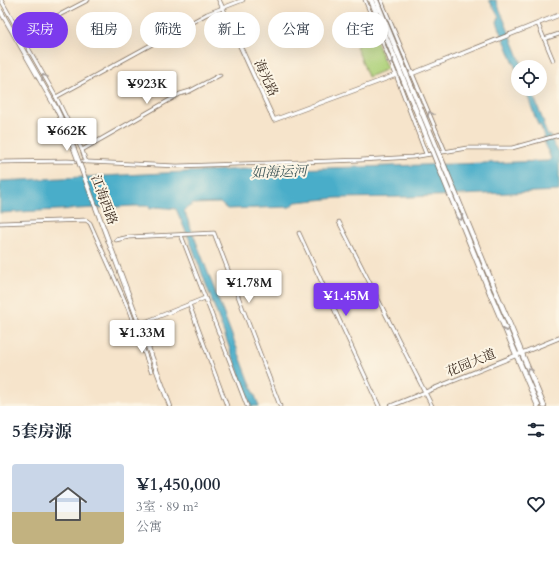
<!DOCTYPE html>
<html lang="zh">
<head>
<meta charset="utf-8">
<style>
	:root { --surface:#fff; --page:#f6f6f7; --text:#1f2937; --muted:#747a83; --line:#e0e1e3; --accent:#7c3aed }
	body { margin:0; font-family:Cardo,"Noto Serif SC",serif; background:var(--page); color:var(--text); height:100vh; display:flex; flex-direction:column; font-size:15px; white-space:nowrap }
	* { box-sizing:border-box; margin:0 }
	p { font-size:13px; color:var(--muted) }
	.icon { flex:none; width:22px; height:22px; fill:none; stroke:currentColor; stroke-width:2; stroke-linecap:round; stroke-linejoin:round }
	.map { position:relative; height:406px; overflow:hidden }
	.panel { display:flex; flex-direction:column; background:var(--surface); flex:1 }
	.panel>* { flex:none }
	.top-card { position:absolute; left:12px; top:12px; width:535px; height:36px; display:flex; gap:8px }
	.controls { position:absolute; left:511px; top:60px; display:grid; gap:8px }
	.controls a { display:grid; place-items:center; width:36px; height:36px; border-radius:50%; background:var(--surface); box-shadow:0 4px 16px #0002; font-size:20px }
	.price { position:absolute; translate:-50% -34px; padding:0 9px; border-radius:4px; background:#fff; color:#222; font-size:13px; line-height:26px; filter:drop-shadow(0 1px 2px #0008) }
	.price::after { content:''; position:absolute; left:50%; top:24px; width:12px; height:9px; margin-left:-6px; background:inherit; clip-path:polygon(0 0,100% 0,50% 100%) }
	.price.active { background:var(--accent); color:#fff }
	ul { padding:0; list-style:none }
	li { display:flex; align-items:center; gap:12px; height:100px; padding:0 12px }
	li+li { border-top:1px solid var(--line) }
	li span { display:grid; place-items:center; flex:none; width:112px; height:80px; border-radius:4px; color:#555 }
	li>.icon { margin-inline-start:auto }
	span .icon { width:48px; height:48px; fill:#fffc; stroke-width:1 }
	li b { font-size:17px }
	h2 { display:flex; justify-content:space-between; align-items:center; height:48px; padding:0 12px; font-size:17px }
	.tag { padding:0 14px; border-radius:18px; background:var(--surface); box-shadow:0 4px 16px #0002; font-size:14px; line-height:36px }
	.tag.active { background:var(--accent); color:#fff }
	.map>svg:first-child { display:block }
</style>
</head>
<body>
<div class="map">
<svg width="559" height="406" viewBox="0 0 559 406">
	<rect width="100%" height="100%" fill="#fcf5e5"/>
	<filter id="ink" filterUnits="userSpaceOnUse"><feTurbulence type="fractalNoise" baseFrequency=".025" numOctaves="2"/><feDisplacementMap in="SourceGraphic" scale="8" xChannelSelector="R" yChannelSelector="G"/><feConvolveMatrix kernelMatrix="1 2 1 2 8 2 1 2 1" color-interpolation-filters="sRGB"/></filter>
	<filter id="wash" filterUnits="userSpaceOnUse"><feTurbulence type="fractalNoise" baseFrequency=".012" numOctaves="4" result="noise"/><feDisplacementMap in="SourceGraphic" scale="16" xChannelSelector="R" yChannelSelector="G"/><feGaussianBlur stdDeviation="0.9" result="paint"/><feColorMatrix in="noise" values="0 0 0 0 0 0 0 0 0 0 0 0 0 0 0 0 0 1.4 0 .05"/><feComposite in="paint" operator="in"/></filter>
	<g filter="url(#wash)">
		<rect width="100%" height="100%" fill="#f6e4cb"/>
		<polygon fill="#aed17a" stroke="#747e4c" points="375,37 387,69 368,77 356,46"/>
		<g fill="#49adc9" stroke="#426c74">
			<polygon points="489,0 496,0 523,67 518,67 518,74 497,22 499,17"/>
			<polygon points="525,89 531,89 544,123 543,124 548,136 550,135 554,145 559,152 559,191 409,197 337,198 296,202 290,207 227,209 220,203 193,204 184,210 259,406 251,406 190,241 176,209 157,207 150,209 149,206 134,206 0,213 0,181 287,167 294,169 548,161 551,159 543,138 545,137 540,125 538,125"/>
		</g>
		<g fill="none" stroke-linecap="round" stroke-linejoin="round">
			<polyline stroke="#49adc9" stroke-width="1" points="543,127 546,133"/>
		</g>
	</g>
	<g filter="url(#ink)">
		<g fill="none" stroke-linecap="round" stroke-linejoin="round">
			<defs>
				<g id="minor">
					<polyline points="1,0 56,97 82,150 86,162"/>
					<polyline points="365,0 396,75 426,154"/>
					<polyline points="381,0 445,151"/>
					<polyline points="538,24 553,60"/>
					<polyline points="21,35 88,0"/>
					<polyline points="544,39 559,34"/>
					<polyline points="56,97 207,14 243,0"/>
					<polyline points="82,150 180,94 190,91 220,75"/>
					<polyline points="0,162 67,161 177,166 361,160 413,157 467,148 512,148 559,135"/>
					<polyline points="339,222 432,406"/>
					<polyline points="0,223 86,220 90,223 128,308 151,371"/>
					<polyline points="299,233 379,406"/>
					<polyline points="181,235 247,406"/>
					<polyline points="116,240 129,237 214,233 280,406"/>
					<polyline points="189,304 227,406"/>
					<polyline points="145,322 205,298"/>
				</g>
				<g id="tertiary">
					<polyline points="219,0 274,120 396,75 411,74 559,15"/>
					<polyline points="391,406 559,338"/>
				</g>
				<polyline id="secondary" points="129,296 170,406"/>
				<g id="primary">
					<polyline points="496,292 544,406"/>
					<polyline points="490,293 538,406"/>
				</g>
			</defs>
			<use href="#minor" stroke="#7c6b5b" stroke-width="4.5"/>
			<use href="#tertiary" stroke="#7c6b5b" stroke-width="5"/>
			<use href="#secondary" stroke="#7c6b5b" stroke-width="5.5"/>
			<use href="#primary" stroke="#7c6b5b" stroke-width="6"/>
			<use href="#minor" stroke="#fff" stroke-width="3"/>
			<use href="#tertiary" stroke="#fff" stroke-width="3.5"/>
			<use href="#secondary" stroke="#fff" stroke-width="4"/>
			<use href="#primary" stroke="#fff" stroke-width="4.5"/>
			<defs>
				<polyline id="secondary-bridge" points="0,10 56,108 68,133 129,296"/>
				<g id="primary-bridge">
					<polyline points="371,0 490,293"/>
					<polyline points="376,0 496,292"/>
				</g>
			</defs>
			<use href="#secondary-bridge" stroke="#7c6b5b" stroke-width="5.5" stroke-linecap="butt"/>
			<use href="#primary-bridge" stroke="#7c6b5b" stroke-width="6" stroke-linecap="butt"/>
			<use href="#secondary-bridge" stroke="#fff" stroke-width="4"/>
			<use href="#primary-bridge" stroke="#fff" stroke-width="4.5"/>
		</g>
		<defs><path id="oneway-chevron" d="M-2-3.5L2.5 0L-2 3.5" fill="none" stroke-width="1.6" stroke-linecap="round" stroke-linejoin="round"/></defs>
		<g stroke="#a79f9a">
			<use href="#oneway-chevron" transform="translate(391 62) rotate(67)"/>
			<use href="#oneway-chevron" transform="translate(44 77) rotate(-119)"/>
			<use href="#oneway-chevron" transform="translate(430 114) rotate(-114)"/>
			<use href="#oneway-chevron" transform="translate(460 218) rotate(68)"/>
			<use href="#oneway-chevron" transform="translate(506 329) rotate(66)"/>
			<use href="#oneway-chevron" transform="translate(529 370) rotate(-112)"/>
		</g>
	</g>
	<g text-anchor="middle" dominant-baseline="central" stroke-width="4" stroke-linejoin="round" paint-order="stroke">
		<g font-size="13" fill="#3b2a1e" stroke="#fcf5e5">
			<text transform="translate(266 78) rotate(65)">海光路</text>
			<text transform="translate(104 200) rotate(70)">江海西路</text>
			<text transform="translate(471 363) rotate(-22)">花园大道</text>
		</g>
		<g font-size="14" font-style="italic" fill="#40585a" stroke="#fcf5e5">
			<text transform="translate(279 172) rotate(-2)">如海运河</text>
		</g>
	</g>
</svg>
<div class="controls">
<a><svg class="icon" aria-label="locate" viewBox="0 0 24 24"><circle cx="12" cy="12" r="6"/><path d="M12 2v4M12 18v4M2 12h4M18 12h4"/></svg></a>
</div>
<b class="price" style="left:147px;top:105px">¥923K</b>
<b class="price" style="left:67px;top:152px">¥662K</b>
<b class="price" style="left:249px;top:304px">¥1.78M</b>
<b class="price active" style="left:346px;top:317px">¥1.45M</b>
<b class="price" style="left:142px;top:354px">¥1.33M</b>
<div class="top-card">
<a class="tag active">买房</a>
<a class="tag">租房</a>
<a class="tag">筛选</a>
<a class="tag">新上</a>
<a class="tag">公寓</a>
<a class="tag">住宅</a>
</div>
</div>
<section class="panel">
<h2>5套房源<svg class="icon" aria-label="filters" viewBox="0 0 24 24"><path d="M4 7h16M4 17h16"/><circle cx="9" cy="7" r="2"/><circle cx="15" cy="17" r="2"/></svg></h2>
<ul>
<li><span style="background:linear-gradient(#c9d6e8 60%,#c2b280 0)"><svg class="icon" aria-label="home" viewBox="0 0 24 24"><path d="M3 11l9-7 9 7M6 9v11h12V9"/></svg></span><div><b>¥1,450,000</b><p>3室 · 89 m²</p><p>公寓</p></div><svg class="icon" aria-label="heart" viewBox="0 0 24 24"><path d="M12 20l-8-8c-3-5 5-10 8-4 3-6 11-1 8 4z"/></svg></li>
</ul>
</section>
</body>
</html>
